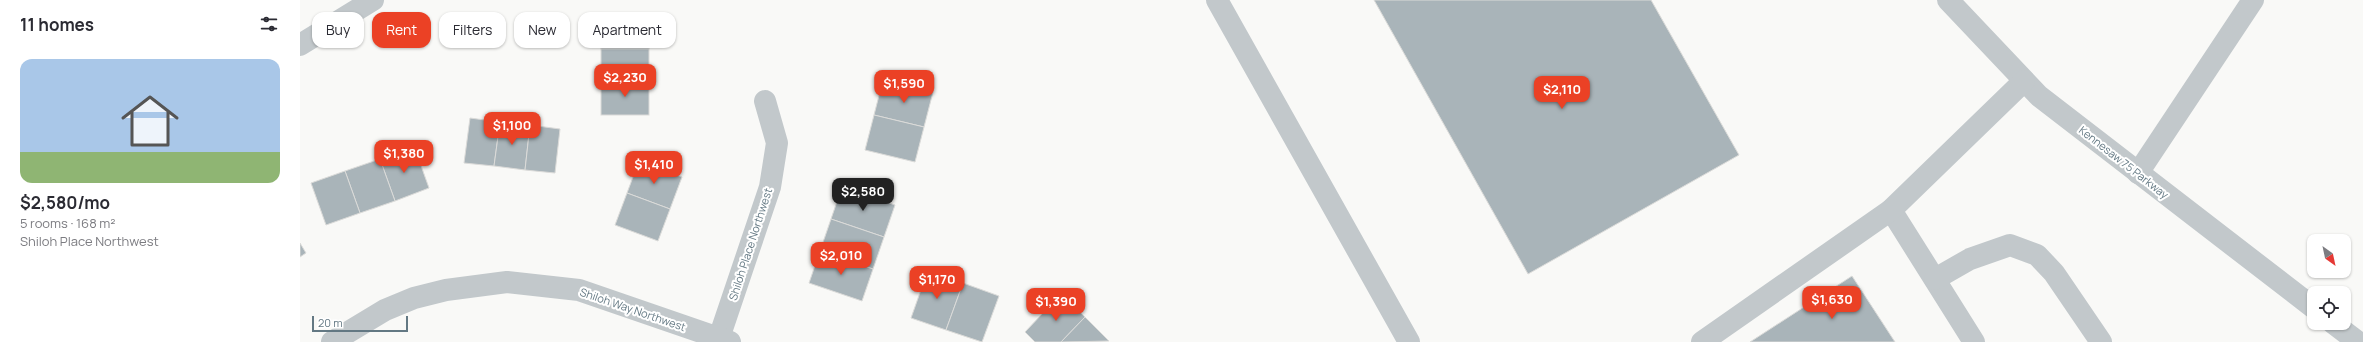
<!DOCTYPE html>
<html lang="en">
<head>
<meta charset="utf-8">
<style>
	:root { --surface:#fff; --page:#f2f2f3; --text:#2b2b33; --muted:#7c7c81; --accent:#eb4125 }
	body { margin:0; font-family:Manrope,sans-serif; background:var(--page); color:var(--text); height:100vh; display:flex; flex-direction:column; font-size:15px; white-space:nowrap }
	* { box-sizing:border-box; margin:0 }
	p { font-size:13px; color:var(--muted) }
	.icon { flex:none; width:22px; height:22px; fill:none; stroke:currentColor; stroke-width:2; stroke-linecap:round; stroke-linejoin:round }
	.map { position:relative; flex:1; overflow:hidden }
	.details { display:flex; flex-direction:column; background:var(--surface); width:300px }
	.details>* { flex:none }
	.hud { position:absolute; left:12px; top:12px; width:380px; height:36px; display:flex; gap:8px }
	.needle { width:26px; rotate:147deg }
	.fabs { position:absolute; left:2007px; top:234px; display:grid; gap:8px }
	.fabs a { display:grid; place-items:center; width:44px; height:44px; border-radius:8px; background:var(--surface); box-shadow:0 1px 3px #0004; font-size:20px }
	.scale { position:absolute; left:12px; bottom:10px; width:96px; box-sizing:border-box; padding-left:4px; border:2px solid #637883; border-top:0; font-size:11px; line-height:14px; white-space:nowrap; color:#637883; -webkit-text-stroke:3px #fff; paint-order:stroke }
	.price { position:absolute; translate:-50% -34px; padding:0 9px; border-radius:8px; background:var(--accent); color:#fff; font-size:13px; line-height:26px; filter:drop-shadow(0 1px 2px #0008) }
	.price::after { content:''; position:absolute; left:50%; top:24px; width:12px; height:9px; margin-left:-6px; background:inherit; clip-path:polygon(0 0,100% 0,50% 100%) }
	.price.active { background:#222; color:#fff }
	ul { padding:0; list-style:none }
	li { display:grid; align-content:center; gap:8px; height:212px; padding:0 20px }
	li span { display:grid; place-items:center; height:124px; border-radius:12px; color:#555 }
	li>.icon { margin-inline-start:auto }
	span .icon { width:72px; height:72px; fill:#fffc; stroke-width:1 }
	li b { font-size:17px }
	h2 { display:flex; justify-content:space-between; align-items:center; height:48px; padding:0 20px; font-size:17px }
	.pill { padding:0 14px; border-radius:12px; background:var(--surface); box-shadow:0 1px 3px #0004; font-size:14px; line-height:36px }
	.pill.active { background:var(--accent); color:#fff }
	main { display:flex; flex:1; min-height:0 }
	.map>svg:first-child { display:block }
</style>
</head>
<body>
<main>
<section class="details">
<h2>11 homes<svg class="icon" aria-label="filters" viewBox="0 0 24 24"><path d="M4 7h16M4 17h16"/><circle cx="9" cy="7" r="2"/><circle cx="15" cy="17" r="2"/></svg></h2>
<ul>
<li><span style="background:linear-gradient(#a9c7e8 75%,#8fb573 0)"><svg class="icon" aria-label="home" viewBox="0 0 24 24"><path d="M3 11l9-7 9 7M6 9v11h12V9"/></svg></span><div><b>$2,580/mo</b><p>5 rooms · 168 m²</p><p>Shiloh Place Northwest</p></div></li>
</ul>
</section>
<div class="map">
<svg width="2063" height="342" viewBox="0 0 2063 342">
	<rect width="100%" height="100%" fill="#f9f9f7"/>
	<g fill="#a9b4b9" stroke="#dbdbd9">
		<polygon points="1074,0 1351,0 1439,155 1228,274"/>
		<polygon points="288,16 349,16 349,49 301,49 301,40 288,41"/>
		<rect x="301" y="49" width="48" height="33"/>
		<polygon points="583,80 633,92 624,127 574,115"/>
		<rect x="301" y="82" width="48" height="33"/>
		<polygon points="574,115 624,127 615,162 565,150"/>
		<polygon points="170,118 200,122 194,166 164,163"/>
		<polygon points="200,122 230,125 225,170 194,166"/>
		<polygon points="230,125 260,129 255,173 225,170"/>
		<polygon points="114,146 129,188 95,201 80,159"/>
		<polygon points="80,159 95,201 60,213 45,171"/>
		<polygon points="339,161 382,177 370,209 327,193"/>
		<polygon points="45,171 60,213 26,225 11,183"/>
		<polygon points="542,187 595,205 584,237 531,219"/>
		<polygon points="327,193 370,209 358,241 315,225"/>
		<polygon points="531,219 584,237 573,269 520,251"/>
		<polygon points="0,243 6,253 0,257"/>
		<polygon points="520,251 573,269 562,301 509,283"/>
		<polygon points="628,270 663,283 646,330 611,318"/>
		<polygon points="1552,276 1595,342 1450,342"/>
		<polygon points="663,283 699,296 682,342 646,330"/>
		<polygon points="761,294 785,317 761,342 735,342 725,332"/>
		<polygon points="785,317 809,341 761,342"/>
	</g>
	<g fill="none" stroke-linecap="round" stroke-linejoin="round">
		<g stroke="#c2c8cb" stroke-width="22">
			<polyline points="917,0 1109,342"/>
			<polyline points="1648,0 1739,96 2014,308"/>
			<polyline points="0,45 73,0"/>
			<polyline points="1838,173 1953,0"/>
			<polyline points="1591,210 1674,342"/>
			<polyline points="1635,279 1670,259 1710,245 1737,255 1754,273 1801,342"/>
			<polyline points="2033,323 2058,342"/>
			<polyline points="419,338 470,187 477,143 465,101"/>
			<polyline points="32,342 85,310 114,298 146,290 207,282 279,290 430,342"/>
			<polyline points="1402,342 1591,210 1724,81"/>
		</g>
	</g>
	<g text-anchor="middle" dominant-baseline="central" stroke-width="4" stroke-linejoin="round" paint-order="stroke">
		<g font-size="11" fill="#637883" stroke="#fff">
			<text transform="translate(1824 162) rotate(38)">Kennesaw 75 Parkway</text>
			<text transform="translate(450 244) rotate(-72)">Shiloh Place Northwest</text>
			<text transform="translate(333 309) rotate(19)">Shiloh Way Northwest</text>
		</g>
	</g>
</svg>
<div class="fabs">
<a><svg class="needle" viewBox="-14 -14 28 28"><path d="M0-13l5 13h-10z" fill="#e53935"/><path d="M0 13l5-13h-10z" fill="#7c7c81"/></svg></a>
<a><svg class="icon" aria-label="locate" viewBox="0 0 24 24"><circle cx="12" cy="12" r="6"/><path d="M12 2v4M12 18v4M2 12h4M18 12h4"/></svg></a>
</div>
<div class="scale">20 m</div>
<b class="price" style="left:325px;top:98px">$2,230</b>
<b class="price" style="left:604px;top:104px">$1,590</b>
<b class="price" style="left:1262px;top:110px">$2,110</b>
<b class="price" style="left:212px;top:146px">$1,100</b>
<b class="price" style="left:104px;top:174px">$1,380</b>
<b class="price" style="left:354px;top:185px">$1,410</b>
<b class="price active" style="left:563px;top:212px">$2,580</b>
<b class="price" style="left:541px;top:276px">$2,010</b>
<b class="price" style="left:637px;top:300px">$1,170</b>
<b class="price" style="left:1532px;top:320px">$1,630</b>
<b class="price" style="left:756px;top:322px">$1,390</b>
<div class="hud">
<a class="pill">Buy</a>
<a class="pill active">Rent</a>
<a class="pill">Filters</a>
<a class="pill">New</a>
<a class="pill">Apartment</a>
</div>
</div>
</main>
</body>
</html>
